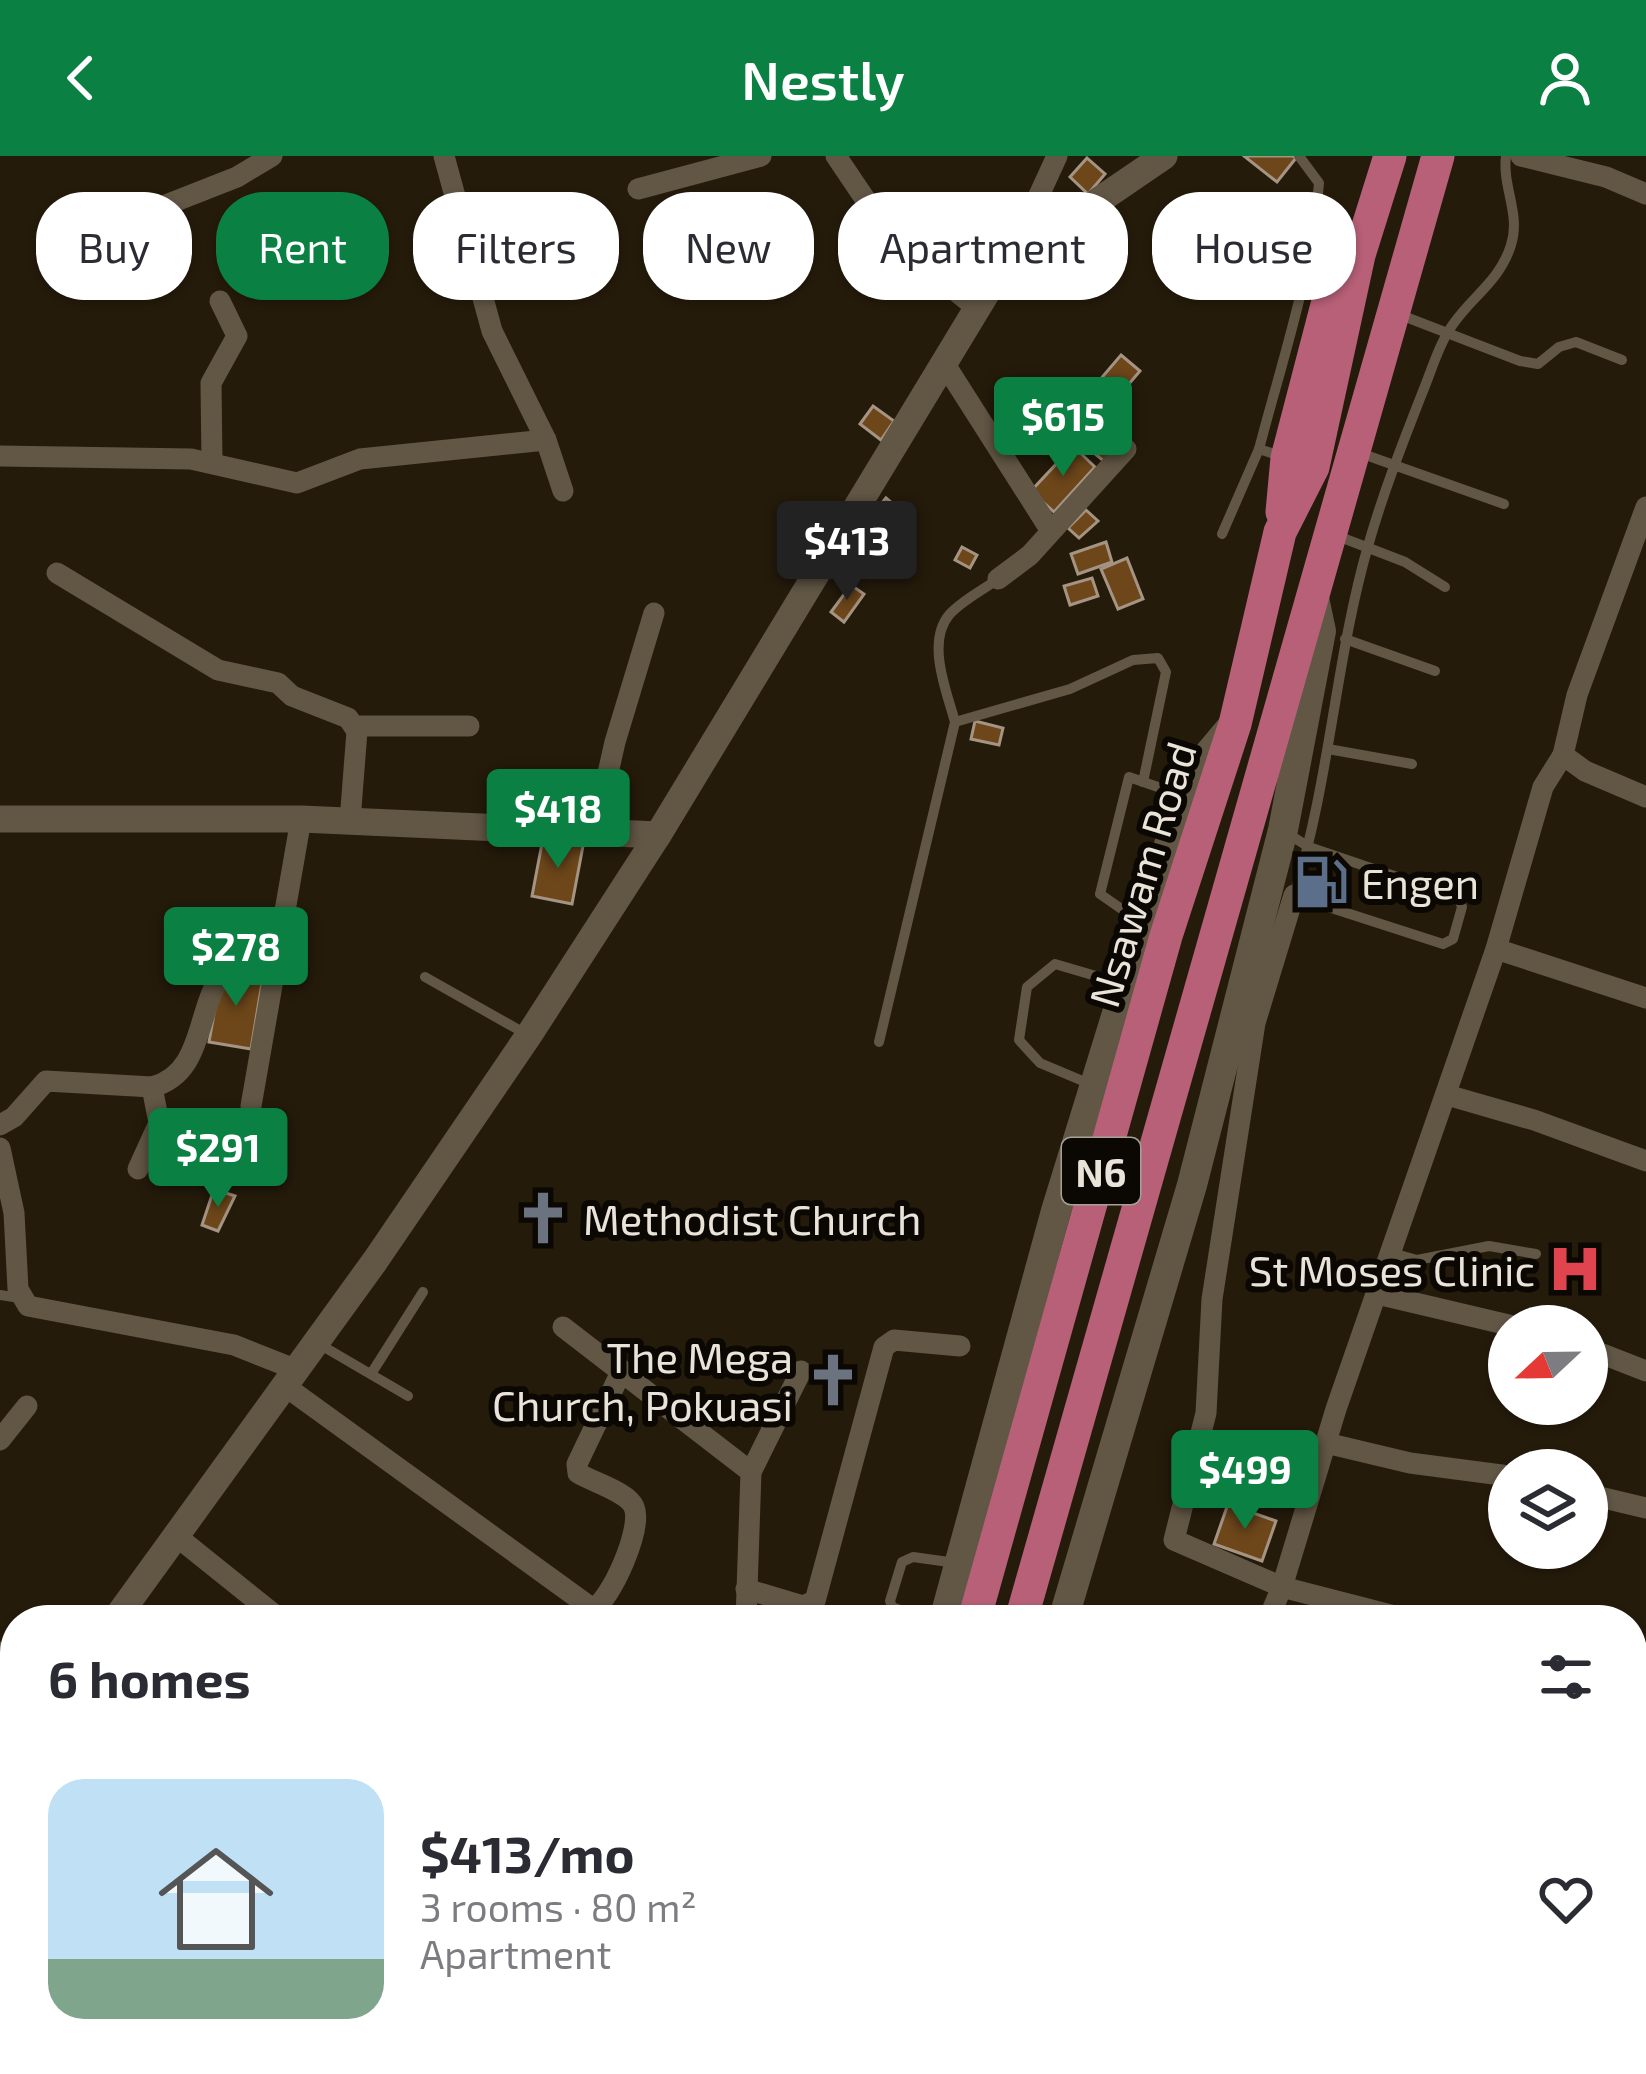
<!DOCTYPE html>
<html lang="en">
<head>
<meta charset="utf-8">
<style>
	:root { --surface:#fff; --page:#f2f2f3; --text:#2b2b33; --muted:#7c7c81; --line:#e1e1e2; --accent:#0b8043 }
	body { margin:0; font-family:"Exo 2",sans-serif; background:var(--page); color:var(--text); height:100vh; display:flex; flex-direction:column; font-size:45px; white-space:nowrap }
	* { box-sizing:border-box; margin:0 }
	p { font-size:39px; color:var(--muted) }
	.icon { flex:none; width:66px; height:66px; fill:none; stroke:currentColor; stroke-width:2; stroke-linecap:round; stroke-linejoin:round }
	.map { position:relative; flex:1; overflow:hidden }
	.details { position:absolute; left:0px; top:1449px; width:1647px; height:471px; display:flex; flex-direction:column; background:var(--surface); border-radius:48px 48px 0 0; box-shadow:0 3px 9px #0004 }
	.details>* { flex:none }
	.banner { position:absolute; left:36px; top:36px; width:1575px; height:108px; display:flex; gap:24px }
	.needle { width:78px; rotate:248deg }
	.fabs { position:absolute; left:1488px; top:1149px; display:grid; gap:24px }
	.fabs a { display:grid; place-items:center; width:120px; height:120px; border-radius:50%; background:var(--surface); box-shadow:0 3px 9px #0004; font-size:60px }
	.price { position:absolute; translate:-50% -102px; padding:0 27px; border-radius:12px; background:var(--accent); color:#fff; font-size:39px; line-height:78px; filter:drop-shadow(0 3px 6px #0008) }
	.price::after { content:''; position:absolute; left:50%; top:72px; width:36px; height:27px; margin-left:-18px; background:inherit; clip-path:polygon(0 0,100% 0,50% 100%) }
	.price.current { background:#222; color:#fff }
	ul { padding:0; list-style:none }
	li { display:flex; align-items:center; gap:36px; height:300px; padding:0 48px }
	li+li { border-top:3px solid var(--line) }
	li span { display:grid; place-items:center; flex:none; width:336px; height:240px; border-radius:36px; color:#555 }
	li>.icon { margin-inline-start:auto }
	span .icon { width:144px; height:144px; fill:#fffc; stroke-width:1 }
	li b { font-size:51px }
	h2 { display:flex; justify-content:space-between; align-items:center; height:144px; padding:0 48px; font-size:51px }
	.pill { padding:0 42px; border-radius:48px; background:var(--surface); box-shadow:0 3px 9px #0004; font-size:42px; line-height:108px }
	.pill.current { background:var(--accent); color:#fff }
	header { display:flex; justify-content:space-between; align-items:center; height:156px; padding:0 48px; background:var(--accent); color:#fff; font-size:54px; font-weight:600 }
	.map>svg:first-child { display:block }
</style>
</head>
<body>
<header><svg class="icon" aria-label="back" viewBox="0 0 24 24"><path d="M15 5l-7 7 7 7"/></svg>Nestly<svg class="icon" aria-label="person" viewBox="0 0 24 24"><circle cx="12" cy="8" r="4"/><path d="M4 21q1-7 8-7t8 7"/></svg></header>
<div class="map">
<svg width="1646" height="1918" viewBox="0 0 1646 1918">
	<rect width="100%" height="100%" fill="#251b0b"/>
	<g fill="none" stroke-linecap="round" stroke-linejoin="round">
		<g stroke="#467175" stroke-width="6">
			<polyline points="1632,1726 1646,1724"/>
			<polyline points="552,1905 579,1918"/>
			<polyline points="678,1918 698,1905"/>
		</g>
	</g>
	<g fill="#6d461a" stroke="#a59483" stroke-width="3">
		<polygon points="1244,0 1293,0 1296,2 1277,26"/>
		<polygon points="1087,2 1105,18 1088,38 1070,21"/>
		<polygon points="1121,199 1140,215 1117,242 1098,226"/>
		<polygon points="1079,248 1123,284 1105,306 1060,270"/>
		<polygon points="873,250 894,265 881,284 860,268"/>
		<polygon points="1073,290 1095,311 1054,356 1031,335"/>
		<polygon points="886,342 907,360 887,384 866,366"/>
		<polygon points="1086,354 1098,365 1079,382 1068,372"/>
		<polygon points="1106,386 1112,406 1078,418 1071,398"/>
		<polygon points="962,391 977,399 970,412 955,404"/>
		<polygon points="1127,402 1143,443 1118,453 1101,413"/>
		<polygon points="1092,422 1098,440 1070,449 1064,430"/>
		<polygon points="851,429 864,438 844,466 831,456"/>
		<polygon points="975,565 1003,572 999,589 971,583"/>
		<polygon points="543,682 583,690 572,748 532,740"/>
		<polygon points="222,813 263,821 251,893 209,886"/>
		<polygon points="183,971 224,984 216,1012 175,1000"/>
		<polygon points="214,1033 235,1040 218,1075 202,1069"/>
		<polygon points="1228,1348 1276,1365 1262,1405 1214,1388"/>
		<polygon points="1155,1905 1194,1905 1188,1918 1149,1918"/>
	</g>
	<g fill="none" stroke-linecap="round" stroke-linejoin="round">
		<g stroke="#625745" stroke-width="10">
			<polyline points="1398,158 1520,205 1538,208 1559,191 1576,186 1622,204"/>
			<polyline points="1360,297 1504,348"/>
			<path d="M1284,301L1259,293C1282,205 1312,117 1319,27L1299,0"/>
			<polyline points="1222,378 1259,293"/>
			<polyline points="1335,379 1405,406 1445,431"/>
			<polyline points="1345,483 1435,515"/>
			<polyline points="955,566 1070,533 1133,504 1158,502 1166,516 1143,626"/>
			<polyline points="1328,593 1412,608"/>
			<polyline points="1285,676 1309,691 1459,742 1462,751 1453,783 1443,788 1291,739"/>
			<path d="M1294,739C1330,625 1335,505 1368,390C1383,337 1403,286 1423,235C1431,216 1437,194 1448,176C1467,143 1499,128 1511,89C1521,58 1502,31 1506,0"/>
			<polyline points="1143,768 1100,738 1129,621 1181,639"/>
			<polyline points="425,821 526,878"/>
			<path d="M879,886L955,566C947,536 926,487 949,459C961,445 983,434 998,423"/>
			<polyline points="1090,928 1040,907 1019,884 1027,831 1055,808 1123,828"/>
			<polyline points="1392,1097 1417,1104 1489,1090 1536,1098"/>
			<polyline points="0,1139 20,1142"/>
			<polyline points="319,1188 408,1240"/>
			<polyline points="371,1218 423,1136"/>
			<polyline points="926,1464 892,1451 890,1445 902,1406 913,1401 956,1407"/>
		</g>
		<g stroke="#625745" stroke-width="21">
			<polyline points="444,0 492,175 546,284 563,335"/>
			<polyline points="836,0 892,83 978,153"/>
			<polyline points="1521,0 1606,21 1646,38"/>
			<polyline points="638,33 761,0"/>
			<polyline points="153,54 237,21 272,0"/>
			<polyline points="1018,85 1057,0"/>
			<polyline points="944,207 1051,375"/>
			<polyline points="0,300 191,303 297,327 360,303 546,284"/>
			<polyline points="212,306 211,227 237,180 220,145"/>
			<polyline points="57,417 218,514 278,527 292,540 348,562 357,575 350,665"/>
			<polyline points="998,423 1030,399 1126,293"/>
			<polyline points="356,570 469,570"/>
			<polyline points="1563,599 1585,615 1646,641"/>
			<polyline points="595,675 615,586 654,457"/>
			<polyline points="1294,739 1255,867 1212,1143 1206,1257 1174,1384 1282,1431 1410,1464"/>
			<polyline points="1496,793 1646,842"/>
			<polyline points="1447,939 1534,964 1646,1005"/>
			<polyline points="251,950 301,663"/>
			<path d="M0,969L14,961L46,925L152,931C203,918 196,858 220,821L246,815L274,818"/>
			<polyline points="0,992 14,1057 18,1133 28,1150 234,1189 297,1214"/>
			<polyline points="138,1013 159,967 152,931"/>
			<polyline points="1377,1138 1513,1170"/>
			<polyline points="563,1171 751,1316"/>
			<polyline points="1587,1192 1646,1215"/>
			<path d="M285,1230L593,1453C611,1444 643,1372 634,1351C628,1336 592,1326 578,1317L577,1308L622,1214"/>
			<polyline points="0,1284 27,1250"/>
			<polyline points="1326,1287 1410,1307 1509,1320"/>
			<polyline points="1587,1338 1646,1352"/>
			<polyline points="175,1379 281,1464"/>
			<polyline points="746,1433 803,1450 815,1445 884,1191 894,1184 960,1190"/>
			<polyline points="746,1464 751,1316 801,1215"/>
			<polyline points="1268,1464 1282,1431 1336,1253 1496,793 1543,631 1563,599 1577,539 1646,351"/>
			<polyline points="0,1496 15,1503"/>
			<polyline points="153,1905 166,1918"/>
			<polyline points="233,1918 245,1905"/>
			<polyline points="406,1918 411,1913"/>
			<polyline points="1430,1918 1434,1905"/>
		</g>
		<g stroke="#625745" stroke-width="27">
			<polyline points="0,663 301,663 658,679"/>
			<polyline points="115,1464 375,1105 529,879 658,679 1018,85 1082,56 1164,0"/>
			<polyline points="0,1634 15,1611"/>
			<polyline points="954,1918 958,1905"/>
		</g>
		<g stroke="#625745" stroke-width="30">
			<polyline points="944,1464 1056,1055 1190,621 1231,572"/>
			<polyline points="1063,1464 1192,1029 1283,674 1321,475 1314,442"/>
			<polyline points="810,1918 814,1905"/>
			<polyline points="922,1918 926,1905"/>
		</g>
		<g stroke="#b86078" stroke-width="33">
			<polyline points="1282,356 1287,302 1327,149"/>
			<polyline points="974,1464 1166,780 1235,568 1280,376 1313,311 1359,99 1390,0"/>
			<polyline points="1021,1464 1438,0"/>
			<polyline points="841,1918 845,1905"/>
			<polyline points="888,1918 892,1905"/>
		</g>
	</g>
	<defs>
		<symbol id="fuel-bare" viewBox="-9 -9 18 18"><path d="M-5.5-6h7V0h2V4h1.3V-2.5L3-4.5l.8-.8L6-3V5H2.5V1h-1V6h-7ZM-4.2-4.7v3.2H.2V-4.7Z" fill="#5c6f8a" stroke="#0b0702" stroke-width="2.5" paint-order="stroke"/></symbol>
		<symbol id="church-bare" viewBox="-9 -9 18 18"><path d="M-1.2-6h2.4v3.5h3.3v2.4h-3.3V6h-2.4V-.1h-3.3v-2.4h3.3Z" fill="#6b7280" stroke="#0b0702" stroke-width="2.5" paint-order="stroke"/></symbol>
		<symbol id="hospital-bare" viewBox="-9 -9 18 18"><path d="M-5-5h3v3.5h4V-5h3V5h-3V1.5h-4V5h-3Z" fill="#e0444e" stroke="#0b0702" stroke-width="2.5" paint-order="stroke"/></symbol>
	</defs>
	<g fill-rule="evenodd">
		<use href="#fuel-bare" x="1283" y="688" width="76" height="76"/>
		<use href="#church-bare" x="505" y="1024" width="76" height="76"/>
		<use href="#hospital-bare" x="1537" y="1075" width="76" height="76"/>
		<use href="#church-bare" x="795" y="1186" width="76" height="76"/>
	</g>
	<g text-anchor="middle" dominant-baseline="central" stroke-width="12" stroke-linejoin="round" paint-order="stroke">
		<rect fill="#0b0702" stroke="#a7a198" stroke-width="3" x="1062" y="982" width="78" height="66" rx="9"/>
		<g font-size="39" font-weight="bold" fill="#eae3d9">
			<text x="1101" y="1015">N6</text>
		</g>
		<g font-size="42" fill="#eae3d9" stroke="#0b0702">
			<text transform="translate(1141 718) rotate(-73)">Nsawam Road</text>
		</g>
		<g font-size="42" fill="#eae3d9" stroke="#0b0702" text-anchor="start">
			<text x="1361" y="726">Engen</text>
			<text x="583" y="1062">Methodist Church</text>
			<text x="1535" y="1113" text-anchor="end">St Moses Clinic</text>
			<text x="793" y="1200" text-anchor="end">The Mega<tspan x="793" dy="48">Church, Pokuasi</tspan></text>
		</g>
	</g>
</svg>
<div class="fabs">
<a><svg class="needle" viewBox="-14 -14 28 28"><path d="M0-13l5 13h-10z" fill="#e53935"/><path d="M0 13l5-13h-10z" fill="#7c7c81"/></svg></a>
<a><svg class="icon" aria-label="layers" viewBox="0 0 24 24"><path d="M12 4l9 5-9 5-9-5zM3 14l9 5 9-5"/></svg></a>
</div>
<b class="price" style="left:1063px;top:323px">$615</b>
<b class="price current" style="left:847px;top:447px">$413</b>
<b class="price" style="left:558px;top:715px">$418</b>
<b class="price" style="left:236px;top:853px">$278</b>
<b class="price" style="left:218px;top:1054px">$291</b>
<b class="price" style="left:1245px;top:1376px">$499</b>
<div class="banner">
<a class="pill">Buy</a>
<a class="pill current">Rent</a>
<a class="pill">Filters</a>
<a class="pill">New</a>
<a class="pill">Apartment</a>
<a class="pill">House</a>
</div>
<section class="details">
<h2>6 homes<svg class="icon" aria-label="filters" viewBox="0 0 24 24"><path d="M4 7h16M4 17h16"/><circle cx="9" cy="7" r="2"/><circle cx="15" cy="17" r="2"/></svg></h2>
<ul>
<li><span style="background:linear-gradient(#bfe0f5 75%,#7fa58c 0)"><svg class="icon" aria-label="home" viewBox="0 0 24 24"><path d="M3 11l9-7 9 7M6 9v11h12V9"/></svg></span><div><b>$413/mo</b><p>3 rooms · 80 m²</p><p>Apartment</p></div><svg class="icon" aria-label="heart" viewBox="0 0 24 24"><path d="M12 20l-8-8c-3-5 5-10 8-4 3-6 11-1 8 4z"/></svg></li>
</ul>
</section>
</div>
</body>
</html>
